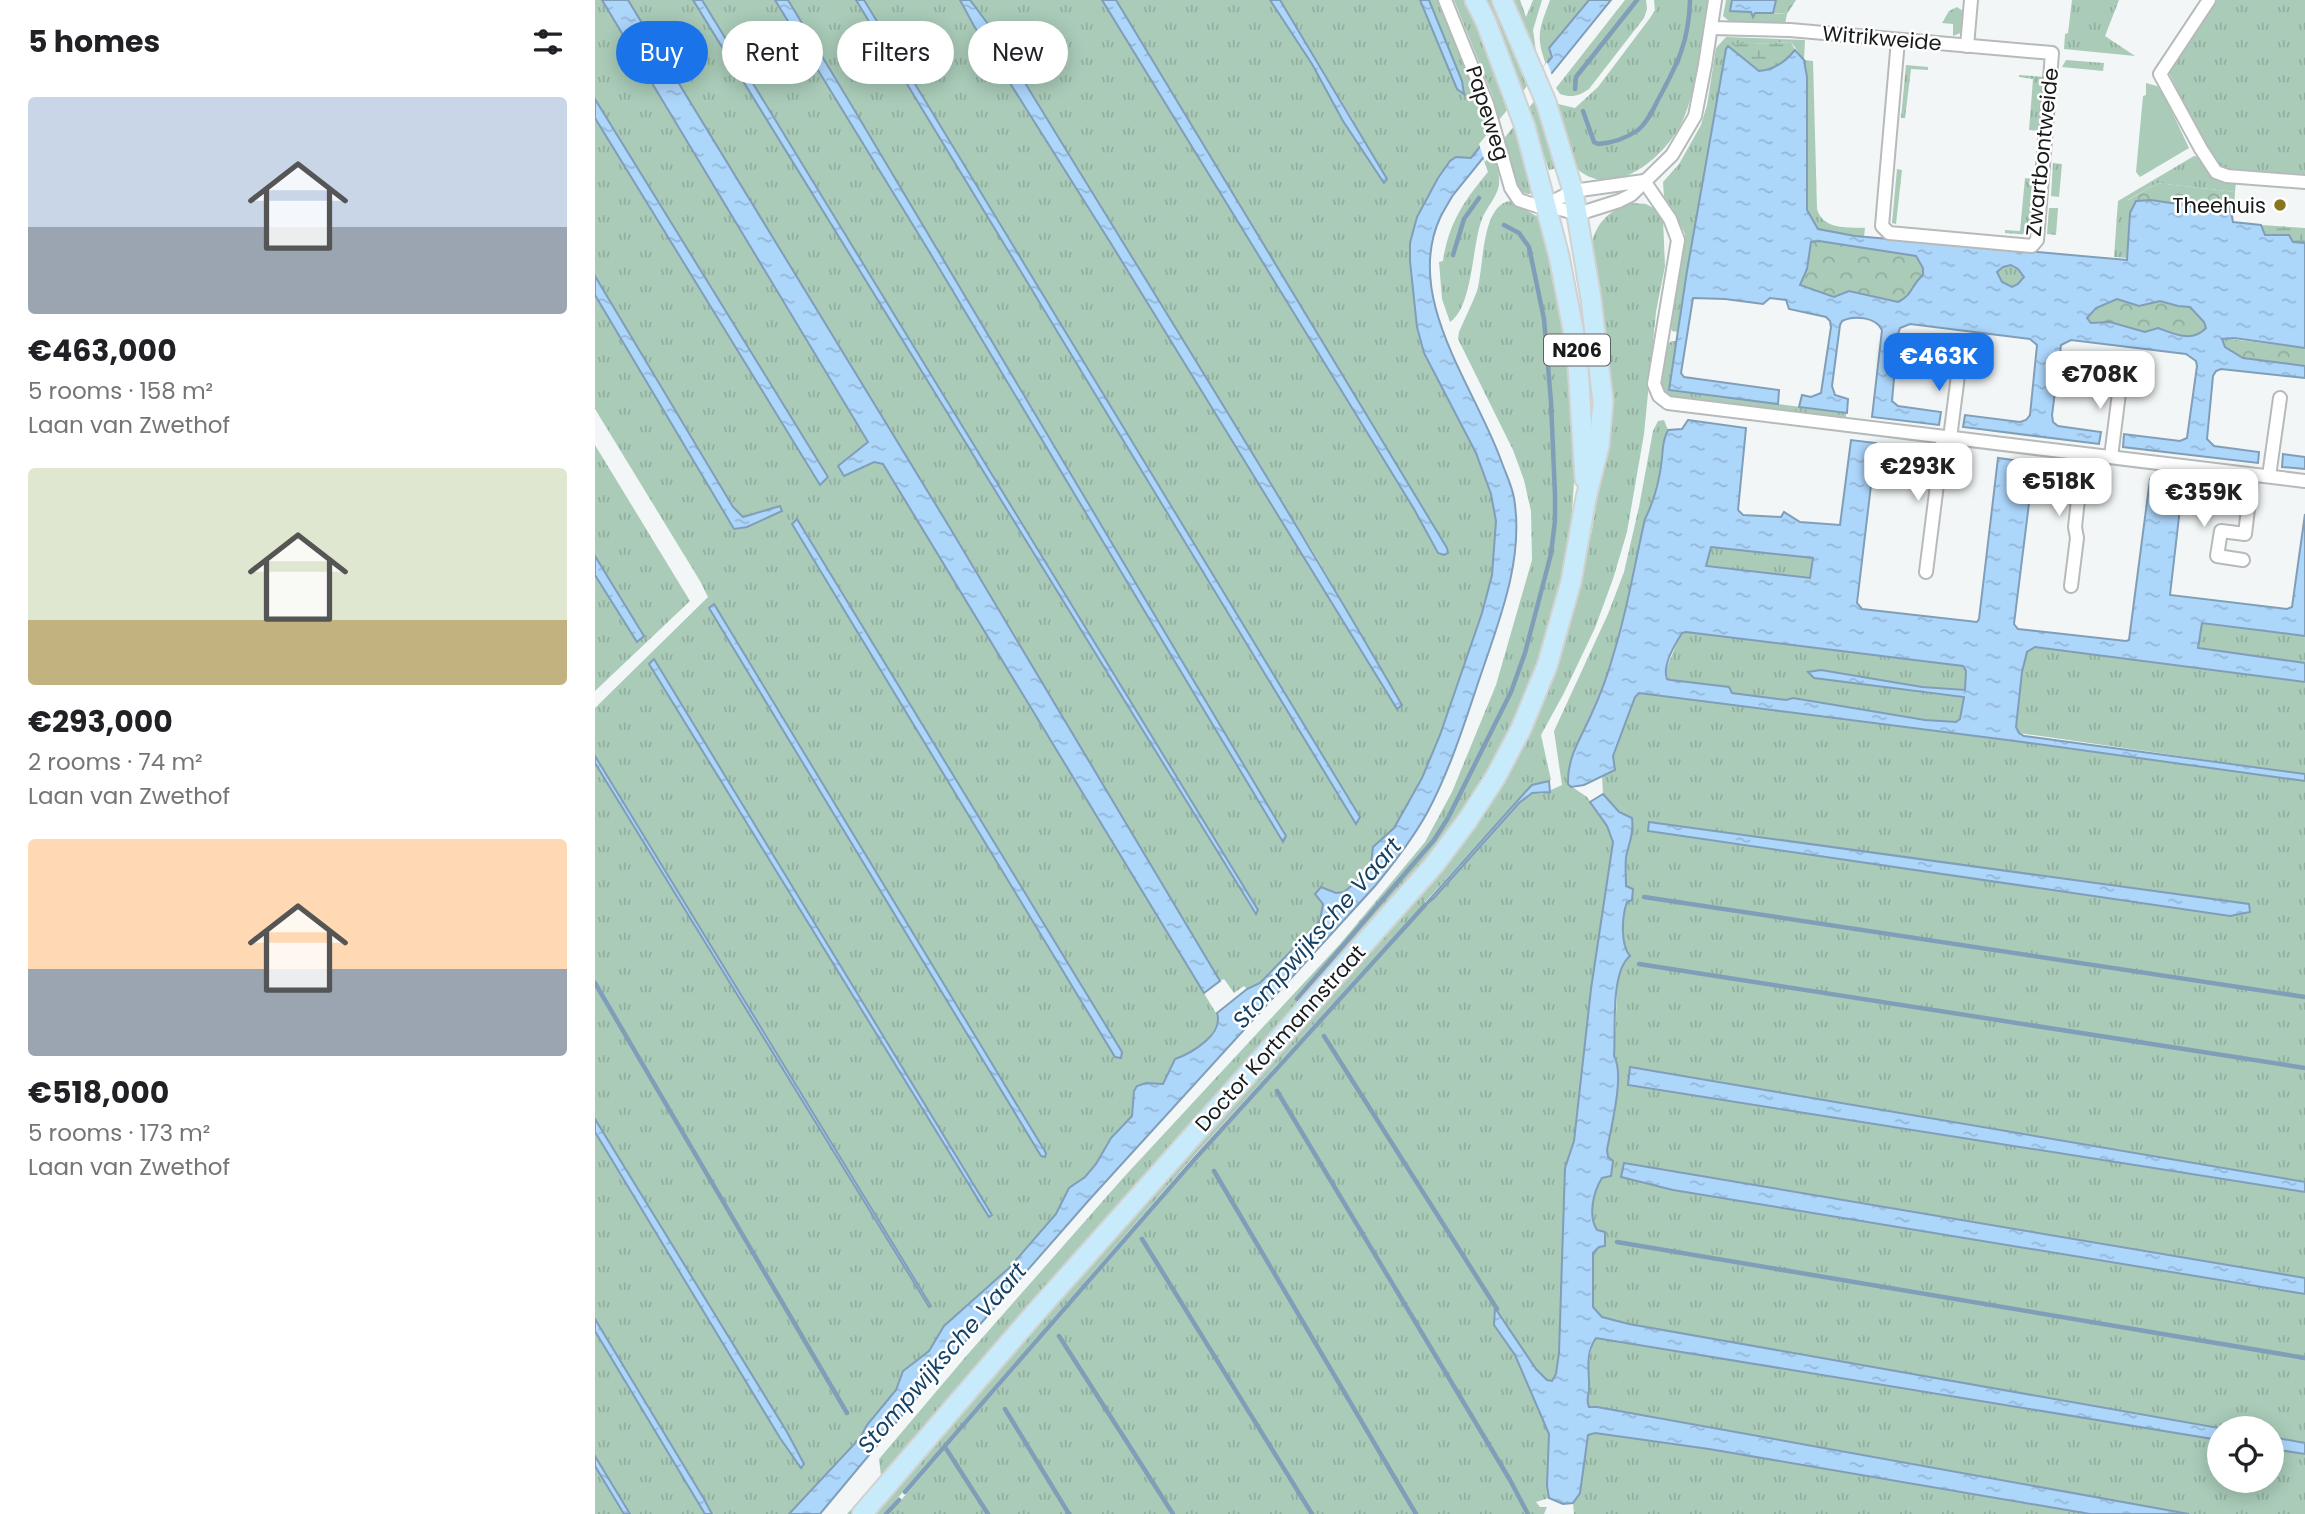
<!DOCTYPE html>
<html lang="en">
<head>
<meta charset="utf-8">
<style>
	:root { --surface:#fff; --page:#f6f6f6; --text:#202124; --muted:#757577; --accent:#1a73e8 }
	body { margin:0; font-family:Poppins,sans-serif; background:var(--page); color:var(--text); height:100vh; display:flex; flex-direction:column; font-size:26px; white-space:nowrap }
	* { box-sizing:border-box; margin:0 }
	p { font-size:23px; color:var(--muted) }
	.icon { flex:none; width:38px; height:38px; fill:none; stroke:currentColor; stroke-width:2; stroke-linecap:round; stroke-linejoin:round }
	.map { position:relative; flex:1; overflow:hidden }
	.drawer { display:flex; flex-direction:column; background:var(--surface); width:595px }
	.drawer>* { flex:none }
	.top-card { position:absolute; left:21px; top:21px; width:665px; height:63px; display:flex; gap:14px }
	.buttons { position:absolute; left:1612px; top:1416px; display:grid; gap:14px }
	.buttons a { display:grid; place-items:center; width:77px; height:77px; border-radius:50%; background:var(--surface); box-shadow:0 4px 18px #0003; font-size:35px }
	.price { position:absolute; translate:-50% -60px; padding:0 16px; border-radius:14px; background:#fff; color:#222; font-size:23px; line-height:46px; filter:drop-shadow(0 2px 4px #0008) }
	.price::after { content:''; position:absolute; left:50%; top:42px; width:21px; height:16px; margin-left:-10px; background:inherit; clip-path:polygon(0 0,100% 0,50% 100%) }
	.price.active { background:var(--accent); color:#fff }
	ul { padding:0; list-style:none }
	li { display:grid; align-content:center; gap:14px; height:371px; padding:0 28px }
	li span { display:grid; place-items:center; height:217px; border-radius:7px; color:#555 }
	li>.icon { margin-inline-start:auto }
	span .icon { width:126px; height:126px; fill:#fffc; stroke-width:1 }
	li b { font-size:30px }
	h2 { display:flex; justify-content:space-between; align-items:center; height:84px; padding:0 28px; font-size:30px }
	.pill { padding:0 24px; border-radius:32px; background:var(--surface); box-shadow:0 4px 18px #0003; font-size:24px; line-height:63px }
	.pill.active { background:var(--accent); color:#fff }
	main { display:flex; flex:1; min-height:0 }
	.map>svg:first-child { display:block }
</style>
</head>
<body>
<main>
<section class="drawer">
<h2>5 homes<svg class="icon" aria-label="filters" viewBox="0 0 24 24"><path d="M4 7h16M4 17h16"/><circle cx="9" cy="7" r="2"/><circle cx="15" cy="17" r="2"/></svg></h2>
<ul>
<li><span style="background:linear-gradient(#c9d6e8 60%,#9aa5b1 0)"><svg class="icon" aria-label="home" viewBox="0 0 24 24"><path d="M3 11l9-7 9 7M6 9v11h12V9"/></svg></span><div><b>€463,000</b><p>5 rooms · 158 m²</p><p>Laan van Zwethof</p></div></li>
<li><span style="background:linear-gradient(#dfe7d0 70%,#c2b280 0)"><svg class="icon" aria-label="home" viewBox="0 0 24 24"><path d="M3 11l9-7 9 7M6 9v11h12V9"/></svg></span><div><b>€293,000</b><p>2 rooms · 74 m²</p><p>Laan van Zwethof</p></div></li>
<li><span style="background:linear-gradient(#ffd9b3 60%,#9aa5b1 0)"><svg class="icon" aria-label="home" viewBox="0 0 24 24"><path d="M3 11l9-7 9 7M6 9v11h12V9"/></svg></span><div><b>€518,000</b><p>5 rooms · 173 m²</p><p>Laan van Zwethof</p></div></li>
</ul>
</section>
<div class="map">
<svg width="1710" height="1514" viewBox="0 0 1710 1514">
	<defs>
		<pattern id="grass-tufts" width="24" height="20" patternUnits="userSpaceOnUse" patternTransform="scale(1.75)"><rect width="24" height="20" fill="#a9cbb8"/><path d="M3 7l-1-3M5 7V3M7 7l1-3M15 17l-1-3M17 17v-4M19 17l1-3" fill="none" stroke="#91ae9e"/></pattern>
		<pattern id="forest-crowns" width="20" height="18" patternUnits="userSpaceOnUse" patternTransform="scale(1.75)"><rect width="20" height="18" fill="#a9cbb8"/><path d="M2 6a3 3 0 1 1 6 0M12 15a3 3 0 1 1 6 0" fill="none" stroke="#91ae9e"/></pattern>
		<pattern id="wetland-marsh" width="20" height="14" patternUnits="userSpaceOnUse" patternTransform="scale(1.75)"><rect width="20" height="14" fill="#a9cbb8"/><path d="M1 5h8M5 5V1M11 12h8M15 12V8" fill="none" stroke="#91ae9e"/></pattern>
		<pattern id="water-ripples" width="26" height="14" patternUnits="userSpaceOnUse" patternTransform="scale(1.75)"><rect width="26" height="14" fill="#add6fb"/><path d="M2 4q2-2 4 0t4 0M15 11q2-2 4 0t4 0" fill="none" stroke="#94b7d7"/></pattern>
	</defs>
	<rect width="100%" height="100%" fill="#f2f6f6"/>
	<g fill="url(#grass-tufts)" fill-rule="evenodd">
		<path d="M0,0H7L273,443L243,467L249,475L279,462L288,464L624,1018C619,1038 598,1052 580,1059L568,1084L551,1083L539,1091L537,1116L516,1138L501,1164L489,1177L474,1188L461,1214L414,1268L349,1326L334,1351L308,1371L301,1390L272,1425L265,1438L194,1514H0V708L113,597L105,581L0,409Z"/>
		<polygon points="33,0 261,0 761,824 765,816 269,0 365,0 379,26 807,705 722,558 553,286 399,32 375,0 507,0 819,509 843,553 853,553 852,548 521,0 675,0 717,64 748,121 758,120 685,0 825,0 862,89 868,94 867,80 834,0 843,0 886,106 894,135 876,158 861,157 843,178 822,217 815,243 817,282 829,353 881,453 896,494 901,521 897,575 887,613 845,735 827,778 799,828 778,847 776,864 768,876 750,892 741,893 726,888 720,894 728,904 725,921 665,983 652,989 649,986 639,993 629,979 625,981 355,528"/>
		<path d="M859,0H871L912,107L940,188L935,194C926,194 923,187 920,180L898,97Z"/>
		<polygon points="890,0 902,0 966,167 954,170 926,89"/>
		<polygon points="914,0 925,0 931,17 938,0 947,0 938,30 943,66"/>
		<path d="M955,0H994L954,48L957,57L951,64C940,35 945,28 955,0Z"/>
		<path d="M1030,0H1051L1052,9L1049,18L994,89C984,96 977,98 965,94L961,88Z"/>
		<path d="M1059,0H1113C1107,36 1103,82 1090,115C1078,147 1037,187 1001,179C993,177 983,172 979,164C971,150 964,120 959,103L980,108L1003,87L1055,18L1060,10Z"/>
		<polygon points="1131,0 1137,0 1136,11 1192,14 1190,24 1134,21 1128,16"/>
		<polygon points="1477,0 1524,0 1510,36 1540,56 1469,49 1470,34 1473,33"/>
		<polygon points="1619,0 1710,0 1710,176 1625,170 1598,123 1574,73"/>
		<polygon points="1362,7 1371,13 1368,32 1358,36 1358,24 1347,23 1354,11"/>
		<path d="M1131,37L1210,40L1209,60L1218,61L1222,209C1228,230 1252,227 1270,228L1269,237L1222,229L1212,210L1209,60L1196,42L1139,45L1131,49L1092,271L1083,332L1077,331L1075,326L1090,234L1078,210L1069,197L1068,182L1084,164L1106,125L1112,105L1121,48Z"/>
		<polygon points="1471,60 1509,63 1508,71 1467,67"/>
		<polygon points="1311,65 1333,67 1333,70 1316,69 1310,118 1306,118"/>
		<polygon points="1424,75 1451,77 1447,131 1434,130 1438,79 1424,77"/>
		<path d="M898,147C901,158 905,173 904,185C902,197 891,208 887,219C877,244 878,307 855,322L847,299L844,262L848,261C854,222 869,201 893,172L888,158Z"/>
		<polygon points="1599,156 1603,157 1641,182 1640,192 1562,183 1533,200 1535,213 1533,258 1519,257 1523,201"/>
		<polygon points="1458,163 1467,164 1464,197 1456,196"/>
		<polygon points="1302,169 1307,170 1301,224 1297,223"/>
		<polygon points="1430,178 1438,179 1436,199 1441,200 1437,235 1410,233 1410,230 1425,231"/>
		<path d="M915,201L943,217L952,230L970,319L981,452L977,512L966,584L938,676L899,761L863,817L814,880L569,1153L256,1514H252L286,1476L284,1459L373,1354L528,1178L745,944L830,842L857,792L901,685L937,560L936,511L929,480L918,450L863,339L864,332C870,318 877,304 882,291C889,268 886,205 915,201Z"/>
		<path d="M1039,203L1051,204L1060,209L1068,219L1070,266L1061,312L1049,434L1032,532L1018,579L1000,628L969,693L946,735L956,780L937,785L933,789L597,1158L289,1514H277L526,1225L847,869L865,846L920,761L956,682L978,615L997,530L1010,453L996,245C1002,221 1015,209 1039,203Z"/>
		<polygon points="1454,208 1463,208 1461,235 1452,234"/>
		<polygon points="1416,265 1423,269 1429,278 1423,284 1416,287 1407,282 1402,272 1408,267"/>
		<polygon points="1077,341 1082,341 1075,390 1251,413 1251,420 1080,399 1071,396 1064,386 1071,345"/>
		<path d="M1069,420L1073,430C1068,440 1068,447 1067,458C1065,478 1059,501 1050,519C1040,562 1033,607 1020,649C1014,671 1006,694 996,715C986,738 972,758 973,784L992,797L1012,826L1018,842L996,989L979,1141L970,1168L964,1353L961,1374L957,1381H952L941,1369L901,1309L899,1325L920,1355L954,1434L952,1486L954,1498L941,1502L945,1507H952L949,1514H294L600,1162L924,803L937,793L947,794L967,785L959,731L1013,614L1029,572L1044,507L1058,431L1063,421Z"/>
		<polygon points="0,445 95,601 0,691 0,575 42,641 49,636 0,556"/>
		<polygon points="1116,547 1218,558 1215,578 1111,566"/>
		<polygon points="1606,622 1710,636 1710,663 1603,649"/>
		<polygon points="1091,632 1368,666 1371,671 1371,690 1327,687 1226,670 1219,678 1369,697 1365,719 1361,722 1330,720 1198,698 1192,700 1137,693 1134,687 1076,680 1073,679 1070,672 1086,633"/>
		<polygon points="1440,647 1710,682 1710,774 1424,733 1421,727 1427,672 1432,652"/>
		<path d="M1044,693L1420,741L1710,781V1182L1036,1068L1033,1085L1710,1192V1278L1029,1163L1026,1177L1078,1190L1710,1294V1443L1677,1437L1676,1428H1624L1034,1324L1007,1317L998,1307V1253L1010,1232L1002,1230C993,1216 998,1192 1007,1178L1016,1176L1018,1162L1013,1157L1012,1150L1023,1085L1019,1056L1023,975L1029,961L1035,956C1026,944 1027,916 1032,902L1037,900L1038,890L1031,886V860L1037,818L1024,812L1008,794L1007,775L1020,770L1018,756L1040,697ZM1054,822L1653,904L1655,912L1635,916L1074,834Z"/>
		<polygon points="1001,1338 1624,1440 1624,1480 1676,1480 1677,1449 1710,1454 1710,1514 1594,1514 1002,1407 994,1408 991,1401 994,1391 992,1370 998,1342"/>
		<polygon points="1000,1433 1114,1449 1495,1514 979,1514 978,1503 985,1493 993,1435"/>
	</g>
	<g fill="url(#forest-crowns)">
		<polygon points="1181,0 1201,0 1192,14 1178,13"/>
		<polygon points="1562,183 1640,192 1638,222 1541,201 1535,213 1532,201"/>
		<path d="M1224,241L1322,256L1328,268V275C1315,286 1319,294 1303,302L1254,291L1239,297L1205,285L1212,269L1216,242Z"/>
		<path d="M1522,298L1544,306L1565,301L1583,306L1595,307L1609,322L1611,328C1596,343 1579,335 1563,328L1550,332L1515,322L1496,323L1492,318L1501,308Z"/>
		<polygon points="1627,338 1710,348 1710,366 1648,358 1629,347"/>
	</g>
	<g fill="url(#wetland-marsh)">
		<path d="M1154,42L1158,44L1196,42L1200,50C1191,61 1179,70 1164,71L1133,46Z"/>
		<polygon points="1666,225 1710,228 1710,243 1698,242 1693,235 1670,235"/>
	</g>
	<polygon fill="#a9cbb8" points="1551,83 1565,87 1594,148 1545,177 1541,172 1548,96 1551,95"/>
	<g fill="url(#water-ripples)" stroke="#819eb8" stroke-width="2" fill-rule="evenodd">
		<polygon points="7,0 33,0 355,528 625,981 609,993 288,464 279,462 249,476 243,466 273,442"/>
		<polygon points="98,0 107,0 663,910 661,914"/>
		<polygon points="180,0 193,0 257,106 691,836 688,842 332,248"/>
		<polygon points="261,0 269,0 765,817 761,824"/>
		<path d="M365,0H375L399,32C535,256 676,478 807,705L802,709L515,242L379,26Z"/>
		<polygon points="507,0 521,0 852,548 853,553 849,555 843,553 819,509"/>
		<polygon points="675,0 685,0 792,179 789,183 748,121 717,64"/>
		<polygon points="825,0 834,0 867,81 869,94 862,89"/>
		<path d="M994,0H1016L858,195C854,202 849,210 845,218C808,299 881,388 907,463C911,474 917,486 919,498C930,563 901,628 881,689C867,731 853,774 832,813C817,840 799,863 780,886L494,1200L339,1377L225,1514H194L265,1438L272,1425L301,1390L308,1371L334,1351L349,1326L414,1268L461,1214L474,1188L490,1177L501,1164L516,1138L537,1116L539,1091L542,1086L551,1083L568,1084L580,1059C597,1053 629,1034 622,1013L652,989L665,983L725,921L728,904L720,894L726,887L741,893L749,892L768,876L776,864L778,847L799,828L827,778L845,735L887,613L897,575L901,521L896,494L881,453L829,353L822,327L815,261V243L822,217L843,178L855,161L861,157L876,158L957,57L954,48Z"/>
		<polygon points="1137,0 1181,0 1178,13 1160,13 1158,17 1156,12 1135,11"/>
		<path d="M1133,46L1164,71C1179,70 1191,61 1200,50L1209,60L1212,77V210L1223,229L1260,236L1532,260L1535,213L1541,201L1556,200L1636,212L1638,222L1666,225L1670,235H1694L1698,242L1710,243V348L1639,338L1627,339L1630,347L1648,358L1710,366V378L1626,369L1621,371L1618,376L1612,439L1619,446L1664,452L1663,463L1528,447L1529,434L1585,441L1592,438L1602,366L1601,361L1591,354L1476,340L1466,345L1457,415L1458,422L1463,426L1506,432L1504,444L1368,427L1370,415L1425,422L1431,420L1435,415L1442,345L1435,339L1315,324L1305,328L1303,334L1297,401L1303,406L1346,412L1344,425L1277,417L1287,330C1281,317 1259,315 1247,321L1245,325L1237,386L1240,395L1253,399L1252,413L1204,407L1207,395L1216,397L1226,393L1236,327L1235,321L1231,317L1194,309L1191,300L1175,298L1168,304L1130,299L1098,298L1086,373L1089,377L1184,390L1183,404L1074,390L1092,271L1131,49ZM1224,241L1321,256L1328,268V275C1315,286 1319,294 1303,302L1254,291L1239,297L1205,285L1212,269L1216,242ZM1416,265L1423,269L1429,277L1423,284L1417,287L1407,282L1402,272L1408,267ZM1522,299L1544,306L1565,301L1583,306L1595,307L1609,322L1611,328C1597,343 1579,334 1563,328L1550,332L1515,322L1496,323L1492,318L1501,308Z"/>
		<polygon points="0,99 233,477 225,485 0,118"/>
		<polygon points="0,276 138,507 148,517 185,506 187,511 152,527 139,529 0,295"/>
		<path d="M1093,420L1151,428L1143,510L1148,515L1186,517L1189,512L1205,522L1245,525L1256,440L1281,443L1262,603L1267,609L1382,622L1384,619L1403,458L1439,463L1419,624L1423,629L1531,641L1534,640L1555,479L1588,482L1575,595L1692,609L1697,607L1710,514V636L1607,623L1603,648L1710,663V682L1440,647L1432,652L1427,672L1421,727L1424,733L1429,736L1710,774V781L1420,741L1044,693L1040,697L1018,756L1020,770L989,785L976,787L973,784C972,757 986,738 996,715C1006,694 1014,671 1020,649C1033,607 1040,562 1050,519C1059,501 1065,478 1067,458C1068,447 1068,440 1073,430L1087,429ZM1116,547L1218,558L1215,578L1111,566ZM1091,632L1368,666L1371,671L1370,690L1327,687L1226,670L1213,672L1219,678L1369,697L1365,719L1361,722L1330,720L1198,698L1191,700L1137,693L1134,687L1076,680L1072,679C1067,667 1080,644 1087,633Z"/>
		<polygon points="1688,454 1710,457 1710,469 1687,467"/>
		<polygon points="202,519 527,1052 526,1058 520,1057 197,524"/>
		<polygon points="0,556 49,636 42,642 0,575"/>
		<polygon points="119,604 451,1153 450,1157 446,1156 114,608"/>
		<polygon points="59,659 397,1215 394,1217 54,664"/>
		<polygon points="0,756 336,1306 334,1307 0,763"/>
		<polygon points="954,781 955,792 937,793 924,803 839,898 826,909 933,789 937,785"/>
		<path d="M1008,794L1024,812L1037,818C1039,833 1034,843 1031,857C1030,866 1031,876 1031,886L1038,889L1037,900L1032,902C1027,916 1025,944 1035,956C1015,972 1021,1031 1019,1056C1030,1074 1016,1127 1012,1150L1013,1157L1018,1161L1016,1176L1007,1178C998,1192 993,1216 1002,1230L1010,1232V1246L1004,1247L998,1253V1307L1007,1317L1034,1324L1624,1428V1440L1001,1338C989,1355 995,1372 994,1390C993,1398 991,1400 994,1407H1002L1594,1514H1495L1114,1449L1000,1433L993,1435L985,1493L978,1503L968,1504L954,1498L952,1486L954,1434L920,1355L899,1325L900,1308L941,1369L952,1380L957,1381L961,1374L964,1353L970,1168L979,1141L996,989L1018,842L1012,826L995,802Z"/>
		<polygon points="1054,822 1654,904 1655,912 1635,916 1053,831"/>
		<polygon points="1035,1067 1710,1182 1710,1192 1033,1085"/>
		<polygon points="0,1119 192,1432 209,1464 206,1468 185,1438 0,1132"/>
		<polygon points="1029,1163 1710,1278 1710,1294 1078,1190 1026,1177"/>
		<polygon points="0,1319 109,1499 117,1514 110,1514 0,1331"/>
		<polygon points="1677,1437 1710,1443 1710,1454 1677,1449"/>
		<polygon points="0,1456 35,1514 29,1514 0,1466"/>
	</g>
	<polygon fill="#f2f6f6" points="952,62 958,78 890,162 884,144"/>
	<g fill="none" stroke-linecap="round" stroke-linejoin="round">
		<g stroke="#819eb8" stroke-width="4.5">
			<polyline points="980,89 981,77 1042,0"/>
			<path d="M988,111L999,142L1003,144C1018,143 1030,139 1043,130C1053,122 1058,109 1064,98C1083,63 1094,41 1095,0"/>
			<polyline points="858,255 869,219 884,198"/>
			<polyline points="1049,897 1710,997"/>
			<polyline points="1044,964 1710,1068"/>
			<polyline points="0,983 252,1413"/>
			<polyline points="702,999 839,840 853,818 916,692 930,653 956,554 960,520 960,495 956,402 949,319 934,247 924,233 909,225"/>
			<polyline points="729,1036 902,1309"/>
			<polyline points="682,1091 915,1480 933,1514"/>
			<polyline points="619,1171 821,1514"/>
			<polyline points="547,1239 717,1514"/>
			<polyline points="1022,1242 1710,1358"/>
			<polyline points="464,1336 578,1514"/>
			<polyline points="410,1409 474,1514"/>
			<polyline points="350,1447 393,1514"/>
			<polyline points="310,1492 599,1160 830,905"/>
			<polyline points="291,1514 304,1500"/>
		</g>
		<defs>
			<g id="street">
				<polyline points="850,0 892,104 916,188 924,200 942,206 951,205 978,191 1049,181"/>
				<polyline points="1614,0 1565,74 1606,149 1621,172 1632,176 1710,182"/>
				<polyline points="1116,28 1195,30 1457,53 1442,240 1437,246 1294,233 1287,226 1303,40"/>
				<polyline points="1372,46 1376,0"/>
				<polyline points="1049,181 1075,219 1083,240 1059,384 1064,396 1073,403 1710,481"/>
				<polyline points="951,205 983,214 1024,201 1036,195 1077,155 1100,116 1110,65 1120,0"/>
				<polyline points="1355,438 1366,352"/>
				<polyline points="1516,457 1527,369"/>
				<polyline points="1674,476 1685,398"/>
				<polyline points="1648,560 1622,556 1626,531 1650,534 1657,475"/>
				<polyline points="1331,572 1348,437"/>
				<polyline points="1476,586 1482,538 1480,527 1488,454"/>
			</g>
			<g id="primary">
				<polyline points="880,0 891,22 930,127 964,256 982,350 990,479"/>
				<polyline points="267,1514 434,1320 839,865 872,821 900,778 926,729 952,666 976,582 991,498 1004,446 1008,402 996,299 978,191 951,102 907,0"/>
			</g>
		</defs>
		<use href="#street" stroke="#b7babb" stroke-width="16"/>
		<use href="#primary" stroke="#d1d1d1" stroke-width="23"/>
		<use href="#street" stroke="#fff" stroke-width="12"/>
		<use href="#primary" stroke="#c7ebfa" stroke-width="19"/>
	</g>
	<circle fill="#88771b" stroke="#fff" stroke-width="2.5" cx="1685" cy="205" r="7"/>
	<g text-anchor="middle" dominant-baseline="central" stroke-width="5" stroke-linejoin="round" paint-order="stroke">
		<rect fill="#fff" stroke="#5e5f5f" stroke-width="2" x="949" y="334.5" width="66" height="31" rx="5"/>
		<g font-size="19" font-weight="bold" fill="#191a1a">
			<text x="982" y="350">N206</text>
		</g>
		<g font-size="21" fill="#191a1a" stroke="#fff">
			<text transform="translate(1287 38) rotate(5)">Witrikweide</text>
			<text transform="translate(893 113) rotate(72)">Papeweg</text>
			<text transform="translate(1447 152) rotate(-84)">Zwartbontweide</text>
			<text transform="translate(685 1038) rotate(-48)">Doctor Kortmannstraat</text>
		</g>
		<g font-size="21" fill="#191a1a" stroke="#fff" text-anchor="end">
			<text x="1671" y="205">Theehuis</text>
		</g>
		<g font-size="23" font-style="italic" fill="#144164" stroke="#fff">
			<text transform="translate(722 933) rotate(-49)">Stompwijksche Vaart</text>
			<text transform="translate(347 1358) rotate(-49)">Stompwijksche Vaart</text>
		</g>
	</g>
</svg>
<div class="buttons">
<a><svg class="icon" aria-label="locate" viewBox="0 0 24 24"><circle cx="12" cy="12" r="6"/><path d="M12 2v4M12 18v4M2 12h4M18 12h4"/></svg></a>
</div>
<b class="price active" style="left:1344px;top:393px">€463K</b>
<b class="price" style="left:1505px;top:411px">€708K</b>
<b class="price" style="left:1323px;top:503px">€293K</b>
<b class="price" style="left:1464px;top:518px">€518K</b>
<b class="price" style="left:1609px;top:529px">€359K</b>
<div class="top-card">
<a class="pill active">Buy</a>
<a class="pill">Rent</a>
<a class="pill">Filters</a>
<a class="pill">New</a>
</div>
</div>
</main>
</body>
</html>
